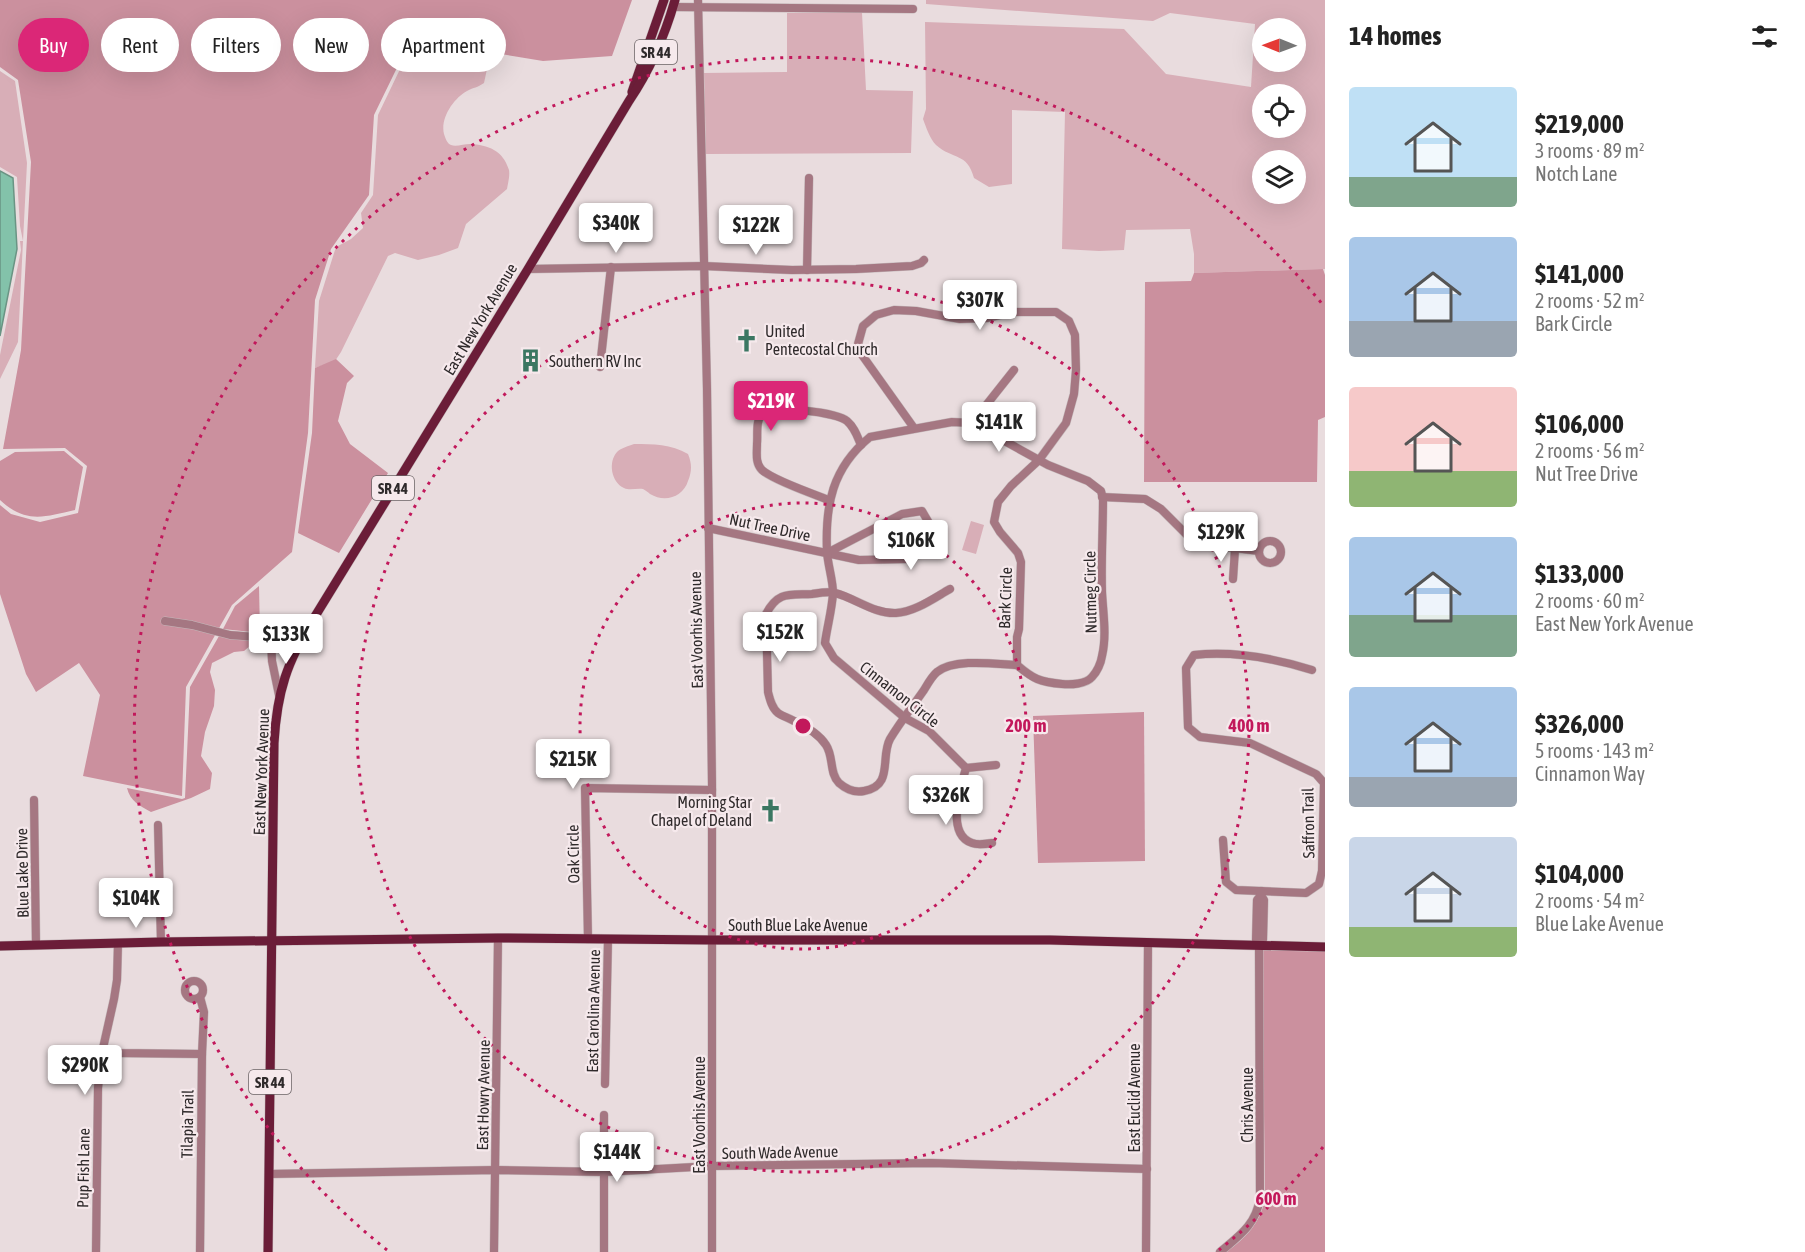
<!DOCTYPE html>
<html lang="en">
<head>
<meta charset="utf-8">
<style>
	:root { --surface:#fff; --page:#f6f6f6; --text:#222; --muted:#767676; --accent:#db2777 }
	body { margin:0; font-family:"Asap Condensed",sans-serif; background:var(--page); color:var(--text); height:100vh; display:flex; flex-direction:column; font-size:22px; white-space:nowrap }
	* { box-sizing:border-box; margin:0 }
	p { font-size:20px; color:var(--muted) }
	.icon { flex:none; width:33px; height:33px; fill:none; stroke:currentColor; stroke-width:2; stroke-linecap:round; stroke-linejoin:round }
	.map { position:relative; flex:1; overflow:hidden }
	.drawer { display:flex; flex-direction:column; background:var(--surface); width:480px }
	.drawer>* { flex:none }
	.guide { position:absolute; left:18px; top:18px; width:570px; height:54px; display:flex; gap:12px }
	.needle { width:39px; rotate:271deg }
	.buttons { position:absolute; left:1252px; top:18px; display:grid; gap:12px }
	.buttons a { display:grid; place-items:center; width:54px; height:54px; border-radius:50%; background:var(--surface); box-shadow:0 6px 24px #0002; font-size:30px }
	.price { position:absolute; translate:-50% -51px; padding:0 14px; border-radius:6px; background:#fff; color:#222; font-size:20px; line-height:39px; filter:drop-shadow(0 2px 3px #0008) }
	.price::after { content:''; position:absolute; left:50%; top:36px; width:18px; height:14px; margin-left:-9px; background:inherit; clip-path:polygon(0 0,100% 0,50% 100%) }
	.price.selected { background:var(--accent); color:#fff }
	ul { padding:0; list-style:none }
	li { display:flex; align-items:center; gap:18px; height:150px; padding:0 24px }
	li span { display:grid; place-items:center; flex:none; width:168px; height:120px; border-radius:6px; color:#555 }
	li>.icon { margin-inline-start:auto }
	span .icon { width:72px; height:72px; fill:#fffc; stroke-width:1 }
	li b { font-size:26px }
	h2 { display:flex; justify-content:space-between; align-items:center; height:72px; padding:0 24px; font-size:26px }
	.chip { padding:0 21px; border-radius:27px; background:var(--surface); box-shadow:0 6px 24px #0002; font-size:21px; line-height:54px }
	.chip.selected { background:var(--accent); color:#fff }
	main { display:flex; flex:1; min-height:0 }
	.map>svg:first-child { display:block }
</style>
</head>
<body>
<main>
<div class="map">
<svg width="1325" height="1252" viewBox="0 0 1325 1252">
	<rect width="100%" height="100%" fill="#e9dcde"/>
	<g fill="#d8aeb7" fill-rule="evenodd">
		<path d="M926,0H1325V269L1194,273V254L1190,229L1126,230L1124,250L1099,251L1062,249L1065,112L1012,110V184L989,187L974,178C967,152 953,160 936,145C930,139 926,127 923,119L926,109L925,22L1124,29L1166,74L1251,87L1255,24L1170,13L1153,21L926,4ZM1263,28H1296V62H1263ZM1263,94H1296V128H1263ZM1263,160H1296V194H1263Z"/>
		<polygon points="787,13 862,13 866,90 913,91 911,153 706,154 704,73 787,72"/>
		<path d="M413,42L498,56L487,69L484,83C477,88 474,87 467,91C454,98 440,118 444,134C445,137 447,144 451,145C456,147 464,144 470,144C488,145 503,150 509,170C510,176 508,183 507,189L466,224L458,248L439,255L418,260L395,253L388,256L341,352L335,361L315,368L319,301L335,250L338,246L351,239L363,228L361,213L373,195L378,115Z"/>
		<polygon points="0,71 15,81 27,163 23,241 18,342 0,379 0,355 21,250 20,241 23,241 20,226 17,177 0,167"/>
		<path d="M634,444C653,444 671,444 688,454C692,464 692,471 688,481C683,497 665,503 650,494C648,492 645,490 643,489C636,488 630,491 624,488C611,482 608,462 617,452C621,448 629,446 634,444Z"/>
		<polygon points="971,521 984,525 976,554 962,550"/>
	</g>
	<g fill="#cb909e">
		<polygon points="0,0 632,0 612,56 543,61 411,39 374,115 369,195 331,249 315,300 308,433 292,552 232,605 186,687 182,796 83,776 100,695 79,663 36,692 26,674 0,594 0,505 11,514 40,522 78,513 87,466 65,448 3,449 21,350 31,162 18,80 0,67"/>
		<polygon points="1323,269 1325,275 1325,417 1318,420 1317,482 1144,482 1145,282 1191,281 1194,273"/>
		<polygon points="336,359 354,376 347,383 338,421 350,444 388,473 339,553 298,533 312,433 315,368"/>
		<path d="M64,451L83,467L75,510C44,517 26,524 0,500V461L15,452Z"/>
		<polygon points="259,586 260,633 223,629 235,606"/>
		<path d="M219,636L257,640L244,651L234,652L212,663L210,672L215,690L214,706L205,732L201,756L212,773L210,789L191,798L151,812C140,806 130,801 127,788L182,799L185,798L190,687Z"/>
		<polygon points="1144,712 1145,861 1038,863 1033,716"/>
		<path d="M1262,950L1325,951V1252H1226C1246,1238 1260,1223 1265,1199Z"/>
	</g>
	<polygon fill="#83c2aa" stroke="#6a9484" stroke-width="1.5" points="0,171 13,178 17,249 0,336"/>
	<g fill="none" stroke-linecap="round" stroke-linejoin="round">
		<defs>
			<g id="minor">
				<polyline points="698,0 707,389 712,784 712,1252"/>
				<polyline points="673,7 913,9"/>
				<polyline points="528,269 704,266 792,270 856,269 912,266 921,263 924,260"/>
				<polyline points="807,270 809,178"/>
				<polyline points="600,367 611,267"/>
				<polyline points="972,423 1014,370"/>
				<path d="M914,428L862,355L858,344L863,326L876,315L894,310L916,311L960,319L987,318L1012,312H1056L1069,321L1075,335L1076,370L1074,394L1066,423L1039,460L1011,486L998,502L994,522L1000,532L1018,553L1021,562L1019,629L1017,637V665C995,664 955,658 937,672C932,676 927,685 924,690C913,706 900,722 890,739C880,757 894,786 864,791C855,793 846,789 839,783C829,773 834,757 826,745C819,734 805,726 794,721C789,718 782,716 778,713C772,708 770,700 768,692L766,614C778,591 789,595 812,594C819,593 828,591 835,593C855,598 874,614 896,613C915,612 934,598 950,589"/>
				<polyline points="1102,497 1145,499 1161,509 1192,540 1210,545 1259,551"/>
				<path d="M829,500C813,494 773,480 762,470C755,463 757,453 757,444C758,435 755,420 763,413C773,405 837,412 847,421C855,428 857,436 861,445"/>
				<polyline points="708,528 859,560 908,559 930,545 936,535 922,511 902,514 827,553"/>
				<circle cx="1270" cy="552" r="11"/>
				<polyline points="1233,579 1235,549"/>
				<polyline points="165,621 192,625 230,635 271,638 272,661 279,695"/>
				<path d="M996,765L966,768L929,731L905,718L834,658L825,643C827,627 832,610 833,593C833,580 828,566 827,552C825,505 832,468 870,437L952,422L972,423L1048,465L1088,481L1101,491L1103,499C1103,530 1101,561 1102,592C1103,613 1107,635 1102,656C1101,663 1097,672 1092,677C1086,684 1071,685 1062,684C1040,682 1033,679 1017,665"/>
				<path d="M966,768C961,786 945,834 972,843C977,845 986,844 992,843"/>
				<polyline points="34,800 36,945"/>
				<polyline points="158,825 161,942"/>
				<path d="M1223,840L1226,882L1236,890L1306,893L1319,884L1322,871L1324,783L1316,774L1250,743L1200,737L1188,727L1186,668L1194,655C1233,651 1274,658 1312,670"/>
				<polyline points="588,939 585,788 712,790"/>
				<polyline points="1259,943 1263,940 1264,900 1261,895"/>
				<circle cx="194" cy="990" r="9"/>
				<polyline points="102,1051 116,1053 202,1054"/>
				<polyline points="605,1084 608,939"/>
				<polyline points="604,1115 604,1252"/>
				<polyline points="269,1174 496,1170 604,1172 712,1166 931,1163 1147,1169"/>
				<polyline points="96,1252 98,1088 101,1057 114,999 117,980 118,943"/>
				<polyline points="200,1252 202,1054 204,1012 200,997"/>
				<polyline points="494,1252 498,938"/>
				<polyline points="1146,1252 1148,943"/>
				<path d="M1220,1252C1239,1236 1256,1225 1260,1198L1259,946V943L1256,940L1257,900L1261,895V891"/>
			</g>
			<g id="major">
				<polyline points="632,92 664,0"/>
				<polyline points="0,946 161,942 498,938 712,940 1050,940 1325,947"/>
				<path d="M268,1252L274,743C277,691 287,662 314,618L528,269L629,101C650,70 665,35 675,0"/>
			</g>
		</defs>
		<use href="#minor" stroke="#c4b8ba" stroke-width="9"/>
		<use href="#major" stroke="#c4b8ba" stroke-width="10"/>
		<use href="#minor" stroke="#a57782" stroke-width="8"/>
		<use href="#major" stroke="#6b1d38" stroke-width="9"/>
	</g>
	<g fill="none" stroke="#c2185b" stroke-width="3" stroke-dasharray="3 6">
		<circle cx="803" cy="726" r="223"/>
		<circle cx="803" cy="726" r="446"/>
		<path d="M1323 1147A669 669 0 0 1 1219 1250M387 1250A669 669 0 1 1 1323 305"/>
	</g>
	<defs>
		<symbol id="church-bare" viewBox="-9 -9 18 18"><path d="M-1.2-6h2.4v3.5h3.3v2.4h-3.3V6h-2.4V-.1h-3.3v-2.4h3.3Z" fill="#3b7762" stroke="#f6e9ec" stroke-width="2.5" paint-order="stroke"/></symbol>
		<symbol id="building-bare" viewBox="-9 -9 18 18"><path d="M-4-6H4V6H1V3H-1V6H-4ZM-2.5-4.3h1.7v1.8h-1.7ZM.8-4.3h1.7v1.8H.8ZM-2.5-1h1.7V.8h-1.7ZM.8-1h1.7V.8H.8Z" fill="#3b7762" stroke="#f6e9ec" stroke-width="2.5" paint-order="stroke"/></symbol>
	</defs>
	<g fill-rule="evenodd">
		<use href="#church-bare" x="730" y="324" width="33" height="33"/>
		<use href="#building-bare" x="514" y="344" width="33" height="33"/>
		<use href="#church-bare" x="754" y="794" width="33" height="33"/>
	</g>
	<g text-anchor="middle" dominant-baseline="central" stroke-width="4.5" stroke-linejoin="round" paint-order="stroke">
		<g fill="#f6e9ec" stroke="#6b6365" stroke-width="1.5">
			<rect x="635" y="40" width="42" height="24" rx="4.5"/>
			<rect x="372" y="476" width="42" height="24" rx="4.5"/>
			<rect x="249" y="1070" width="42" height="24" rx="4.5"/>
		</g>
		<g font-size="15" font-weight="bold" fill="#2f2a2b">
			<text x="656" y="52">SR 44</text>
			<text x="393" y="488">SR 44</text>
			<text x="270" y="1082">SR 44</text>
		</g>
		<g font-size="16" fill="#2f2a2b" stroke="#f6e9ec">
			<text transform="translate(480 319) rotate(-59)">East New York Avenue</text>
			<text transform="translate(770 527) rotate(12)">Nut Tree Drive</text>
			<text transform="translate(1090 592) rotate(-91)">Nutmeg Circle</text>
			<text transform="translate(1005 598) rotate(-88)">Bark Circle</text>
			<text transform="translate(696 630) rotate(-91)">East Voorhis Avenue</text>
			<text transform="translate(900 694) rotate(38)">Cinnamon Circle</text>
			<text transform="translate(261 772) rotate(-88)">East New York Avenue</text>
			<text transform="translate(1308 823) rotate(-91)">Saffron Trail</text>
			<text transform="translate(573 854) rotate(-91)">Oak Circle</text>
			<text transform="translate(22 873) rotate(-91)">Blue Lake Drive</text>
			<text x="798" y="925">South Blue Lake Avenue</text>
			<text transform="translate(593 1011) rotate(-89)">East Carolina Avenue</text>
			<text transform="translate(483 1095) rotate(-89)">East Howry Avenue</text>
			<text transform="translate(1134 1098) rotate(-90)">East Euclid Avenue</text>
			<text transform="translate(1247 1105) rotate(-90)">Chris Avenue</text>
			<text transform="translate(699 1115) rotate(-90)">East Voorhis Avenue</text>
			<text transform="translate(187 1124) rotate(-89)">Tilapia Trail</text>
			<text transform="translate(780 1152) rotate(-1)">South Wade Avenue</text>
			<text transform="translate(83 1168) rotate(-89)">Pup Fish Lane</text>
		</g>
		<g font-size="16" fill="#2f2a2b" stroke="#f6e9ec" text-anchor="start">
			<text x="765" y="331">United<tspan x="765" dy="18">Pentecostal Church</tspan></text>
			<text x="549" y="361">Southern RV Inc</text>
			<text x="752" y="802" text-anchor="end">Morning Star<tspan x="752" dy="18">Chapel of Deland</tspan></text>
		</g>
	</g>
	<circle cx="803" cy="726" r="9" fill="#c2185b" stroke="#f6e9ec" stroke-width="3"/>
	<g font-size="18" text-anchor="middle" font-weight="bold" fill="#c2185b" stroke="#f6e9ec" stroke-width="4.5" stroke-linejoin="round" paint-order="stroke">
		<text x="1026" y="732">200 m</text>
		<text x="1249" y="732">400 m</text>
		<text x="1276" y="1205">600 m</text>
	</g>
</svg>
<div class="buttons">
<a><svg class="needle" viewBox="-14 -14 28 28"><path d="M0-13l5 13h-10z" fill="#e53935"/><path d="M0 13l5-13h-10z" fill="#767676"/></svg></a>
<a><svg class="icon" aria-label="locate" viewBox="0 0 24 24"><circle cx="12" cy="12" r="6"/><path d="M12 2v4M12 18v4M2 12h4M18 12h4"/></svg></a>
<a><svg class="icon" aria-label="layers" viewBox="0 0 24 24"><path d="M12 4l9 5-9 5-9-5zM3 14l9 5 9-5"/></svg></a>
</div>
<b class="price" style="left:616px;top:254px">$340K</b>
<b class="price" style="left:756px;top:256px">$122K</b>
<b class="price" style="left:980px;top:331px">$307K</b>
<b class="price selected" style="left:771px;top:432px">$219K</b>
<b class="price" style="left:999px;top:453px">$141K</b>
<b class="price" style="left:1221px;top:563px">$129K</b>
<b class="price" style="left:911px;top:571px">$106K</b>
<b class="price" style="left:780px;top:663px">$152K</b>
<b class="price" style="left:286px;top:665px">$133K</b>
<b class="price" style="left:573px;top:790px">$215K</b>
<b class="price" style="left:946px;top:826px">$326K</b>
<b class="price" style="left:136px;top:929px">$104K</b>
<b class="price" style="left:85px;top:1096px">$290K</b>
<b class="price" style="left:617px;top:1183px">$144K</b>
<div class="guide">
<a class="chip selected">Buy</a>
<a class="chip">Rent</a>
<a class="chip">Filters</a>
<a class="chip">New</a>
<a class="chip">Apartment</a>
</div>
</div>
<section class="drawer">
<h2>14 homes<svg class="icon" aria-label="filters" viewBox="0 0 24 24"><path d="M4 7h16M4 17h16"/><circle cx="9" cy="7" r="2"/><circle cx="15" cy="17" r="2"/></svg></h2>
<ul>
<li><span style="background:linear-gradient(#bfe0f5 75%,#7fa58c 0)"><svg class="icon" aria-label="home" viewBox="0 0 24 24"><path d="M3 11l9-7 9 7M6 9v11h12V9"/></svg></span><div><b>$219,000</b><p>3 rooms · 89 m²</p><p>Notch Lane</p></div></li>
<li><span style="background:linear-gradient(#a9c7e8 70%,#9aa5b1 0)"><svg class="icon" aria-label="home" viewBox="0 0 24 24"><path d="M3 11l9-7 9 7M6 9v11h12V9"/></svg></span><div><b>$141,000</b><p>2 rooms · 52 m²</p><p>Bark Circle</p></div></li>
<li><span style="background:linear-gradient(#f6c9c9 70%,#8fb573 0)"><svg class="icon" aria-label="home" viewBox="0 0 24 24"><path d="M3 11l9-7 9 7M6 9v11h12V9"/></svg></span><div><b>$106,000</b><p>2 rooms · 56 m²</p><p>Nut Tree Drive</p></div></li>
<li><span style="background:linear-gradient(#a9c7e8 65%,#7fa58c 0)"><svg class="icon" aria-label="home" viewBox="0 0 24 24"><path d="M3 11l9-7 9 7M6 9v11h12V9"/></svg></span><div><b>$133,000</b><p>2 rooms · 60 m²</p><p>East New York Avenue</p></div></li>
<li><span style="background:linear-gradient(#a9c7e8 75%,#9aa5b1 0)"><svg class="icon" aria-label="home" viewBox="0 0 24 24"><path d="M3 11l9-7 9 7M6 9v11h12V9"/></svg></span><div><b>$326,000</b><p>5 rooms · 143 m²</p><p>Cinnamon Way</p></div></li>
<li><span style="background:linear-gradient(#c9d6e8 75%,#8fb573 0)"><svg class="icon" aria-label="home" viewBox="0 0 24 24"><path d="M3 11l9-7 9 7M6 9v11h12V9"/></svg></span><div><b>$104,000</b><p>2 rooms · 54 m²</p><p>Blue Lake Avenue</p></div></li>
</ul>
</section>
</main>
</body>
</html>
